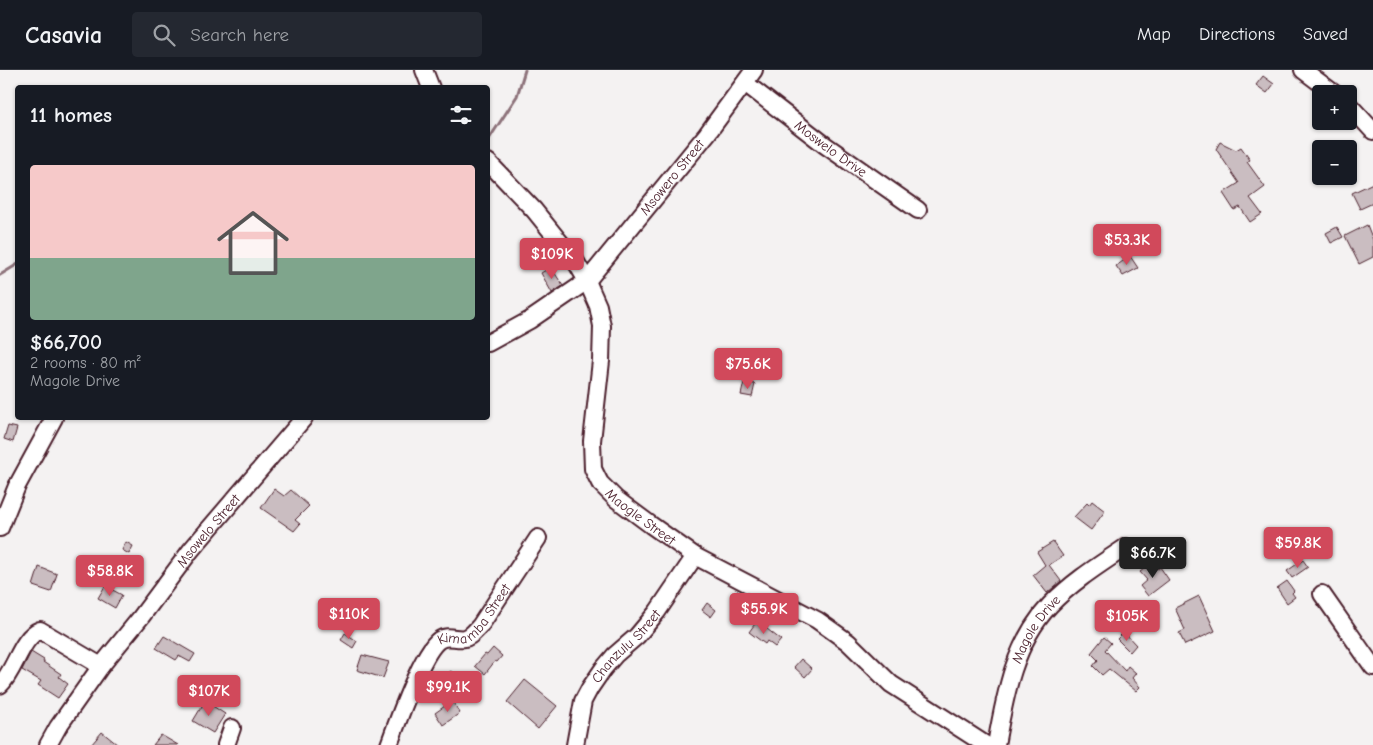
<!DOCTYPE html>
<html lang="en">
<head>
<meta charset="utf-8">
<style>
	:root { --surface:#171b24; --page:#242831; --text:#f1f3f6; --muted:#9ea1a6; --line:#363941; --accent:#d1495b }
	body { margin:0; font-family:"Comic Neue",sans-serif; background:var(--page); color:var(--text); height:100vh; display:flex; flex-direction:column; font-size:19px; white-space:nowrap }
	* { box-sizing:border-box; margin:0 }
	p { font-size:16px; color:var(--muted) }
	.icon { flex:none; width:28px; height:28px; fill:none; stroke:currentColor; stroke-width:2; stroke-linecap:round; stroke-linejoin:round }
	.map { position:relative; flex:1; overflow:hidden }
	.details { position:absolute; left:15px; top:15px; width:475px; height:335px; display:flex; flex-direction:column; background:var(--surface); border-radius:5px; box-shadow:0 1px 4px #0004 }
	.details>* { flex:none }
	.controls { position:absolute; left:1312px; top:15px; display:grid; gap:10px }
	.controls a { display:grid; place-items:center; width:45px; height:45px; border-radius:5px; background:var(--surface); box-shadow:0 1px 4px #0004; font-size:25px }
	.price { position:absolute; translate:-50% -42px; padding:0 11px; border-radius:5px; background:var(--accent); color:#fff; font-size:16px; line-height:32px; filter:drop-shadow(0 1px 2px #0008) }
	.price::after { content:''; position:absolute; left:50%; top:30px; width:15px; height:11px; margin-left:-8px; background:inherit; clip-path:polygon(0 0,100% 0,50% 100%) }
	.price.on { background:#222; color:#fff }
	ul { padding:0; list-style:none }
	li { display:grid; align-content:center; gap:10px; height:265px; padding:0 15px }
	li+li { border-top:1px solid var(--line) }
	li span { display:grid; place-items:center; height:155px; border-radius:5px; color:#555 }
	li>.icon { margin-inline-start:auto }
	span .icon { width:90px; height:90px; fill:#fffc; stroke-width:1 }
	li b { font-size:21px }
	h2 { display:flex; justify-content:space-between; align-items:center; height:60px; padding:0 15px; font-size:21px }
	header { display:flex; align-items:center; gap:30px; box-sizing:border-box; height:70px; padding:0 25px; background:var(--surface); border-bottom:1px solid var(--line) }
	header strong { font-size:24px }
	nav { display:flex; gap:28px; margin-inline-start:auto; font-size:18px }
	.search { width:350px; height:45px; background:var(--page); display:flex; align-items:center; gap:12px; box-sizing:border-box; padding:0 18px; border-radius:5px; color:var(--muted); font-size:19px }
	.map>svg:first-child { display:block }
</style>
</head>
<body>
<header>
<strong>Casavia</strong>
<div class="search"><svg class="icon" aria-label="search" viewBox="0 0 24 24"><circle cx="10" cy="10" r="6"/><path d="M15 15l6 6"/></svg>Search here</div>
<nav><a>Map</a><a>Directions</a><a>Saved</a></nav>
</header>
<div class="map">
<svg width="1373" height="675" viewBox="0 0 1373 675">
	<rect width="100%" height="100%" fill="#f4f2f2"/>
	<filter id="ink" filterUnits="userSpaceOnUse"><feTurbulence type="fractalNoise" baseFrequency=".02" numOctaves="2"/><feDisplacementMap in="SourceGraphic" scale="10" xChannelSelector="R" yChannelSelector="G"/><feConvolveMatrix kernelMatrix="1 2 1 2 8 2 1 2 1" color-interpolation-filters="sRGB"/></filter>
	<g filter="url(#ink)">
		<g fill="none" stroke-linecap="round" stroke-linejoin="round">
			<g stroke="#8d727a" stroke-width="3">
				<polyline points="489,69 517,26 525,0"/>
				<polyline points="0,205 18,194"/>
			</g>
		</g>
		<g fill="#cabdc1" stroke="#4a1f2b">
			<polygon points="1263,6 1274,14 1267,23 1256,15"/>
			<polygon points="1220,72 1236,80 1241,77 1250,90 1247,92 1265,117 1250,128 1262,144 1250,152 1240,137 1234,140 1223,123 1239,113 1216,79"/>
			<polygon points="1373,113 1373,133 1360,139 1352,123"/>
			<polygon points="1367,155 1373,170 1373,187 1359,194 1345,166"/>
			<polygon points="1337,157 1343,167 1331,173 1326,163"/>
			<polygon points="1130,186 1138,198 1123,206 1116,196"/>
			<polygon points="551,197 563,216 552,223 541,203"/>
			<polygon points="744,312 755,314 752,327 741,325"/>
			<polygon points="8,356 17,358 13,372 4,369"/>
			<polygon points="274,419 284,426 291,420 309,436 295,450 300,454 294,461 261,438"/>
			<polygon points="1092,431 1105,441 1091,460 1074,447 1087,433 1089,435"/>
			<polygon points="126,472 133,476 129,484 122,480"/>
			<polygon points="1053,472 1063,486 1049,495 1061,511 1047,523 1033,505 1045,495 1037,482"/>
			<polygon points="1303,490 1308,497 1292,508 1287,501"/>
			<polygon points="1149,495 1151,497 1154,495 1158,499 1160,497 1169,510 1148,526 1140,516 1147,510 1140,502"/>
			<polygon points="39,497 57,504 51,522 33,516"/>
			<polygon points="1287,511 1294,521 1292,523 1295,527 1287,533 1277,518"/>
			<polygon points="105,516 122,525 115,538 98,528"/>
			<polygon points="1199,526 1215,561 1185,575 1179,563 1185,560 1175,538"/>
			<polygon points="707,533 716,540 711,547 702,540"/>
			<polygon points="757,551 781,570 775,577 767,571 765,574 749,562"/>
			<polygon points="1124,562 1136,575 1130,582 1117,569"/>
			<polygon points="345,563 357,571 353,578 341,570"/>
			<polygon points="164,566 195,584 190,592 179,586 176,590 156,578"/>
			<polygon points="1104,567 1111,573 1105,580 1125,601 1128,596 1136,603 1132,608 1140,617 1136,621 1109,599 1102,605 1093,596 1098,590 1091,583"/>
			<polygon points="493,578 502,586 497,592 495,591 485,604 475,596 485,584 487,585"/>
			<polygon points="31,582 44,590 43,592 61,604 59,607 68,614 58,628 38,615 41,611 22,600"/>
			<polygon points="362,585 389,592 383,608 357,600"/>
			<polygon points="801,589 812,599 805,607 794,597"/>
			<polygon points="451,601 467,621 458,627 443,607"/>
			<polygon points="525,610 557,636 538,659 507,632"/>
			<polygon points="433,613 440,619 428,632 421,626"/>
			<polygon points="205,631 225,644 213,663 193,651"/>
			<polygon points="452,631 460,643 443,655 435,643"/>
			<polygon points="102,662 118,675 91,675"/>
			<polygon points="161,665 178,675 153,675"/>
		</g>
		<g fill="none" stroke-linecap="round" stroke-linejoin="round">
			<defs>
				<g id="minor">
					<polyline points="424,0 431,18"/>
					<polyline points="1303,0 1335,24"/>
					<path id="s1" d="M745,13L825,75L918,140"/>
					<polyline points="1349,35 1373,61"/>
					<path id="s2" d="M488,92L534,140L576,192L587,211L598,236L602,256L601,291L592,371L593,399L600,413L616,429L651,455L695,486L817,550L848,572L891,614L986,675"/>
					<path id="s3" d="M488,273L530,250L587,211L707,64L754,0"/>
					<polyline points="0,458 17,416 54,348"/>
					<polyline points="1322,524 1373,597"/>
					<path d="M0,615C15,601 21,567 40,560L101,596"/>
					<path id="s4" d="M48,675L58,657L101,596L141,547L191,480L304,348"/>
					<polyline points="226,675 232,658"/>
					<path id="s5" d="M389,675C397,653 422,582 439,570C448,564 456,570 465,568C471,567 476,560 480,556L538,468"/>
					<path id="s6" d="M575,675L583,631L590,618L603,599L615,585L637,566L657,542L695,486"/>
					<path id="s7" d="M996,675C1005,625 1014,573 1050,535C1072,512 1099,495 1126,477"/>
				</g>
			</defs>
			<use href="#minor" stroke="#4a1f2b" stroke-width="20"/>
			<use href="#minor" stroke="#fff" stroke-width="16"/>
		</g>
	</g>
	<g text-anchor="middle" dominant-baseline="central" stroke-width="4" stroke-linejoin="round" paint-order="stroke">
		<g font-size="14" fill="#4a1f2b" stroke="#fff">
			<text stroke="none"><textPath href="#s1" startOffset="108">Moswelo Drive</textPath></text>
			<text stroke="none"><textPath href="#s3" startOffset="251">Msowero Street</textPath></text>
			<text stroke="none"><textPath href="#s2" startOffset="415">Maogle Street</textPath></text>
			<text stroke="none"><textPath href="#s4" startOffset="268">Msowelo Street</textPath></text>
			<text stroke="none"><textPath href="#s5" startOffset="164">Kimamba Street</textPath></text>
			<text stroke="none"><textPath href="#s7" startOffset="124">Magole Drive</textPath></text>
			<text stroke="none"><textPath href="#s6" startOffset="115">Chanzulu Street</textPath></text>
		</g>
	</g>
</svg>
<div class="controls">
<a>+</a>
<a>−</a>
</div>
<b class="price" style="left:1127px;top:196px">$53.3K</b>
<b class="price" style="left:552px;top:210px">$109K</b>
<b class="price" style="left:748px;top:320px">$75.6K</b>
<b class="price" style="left:1298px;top:499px">$59.8K</b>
<b class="price on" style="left:1153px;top:509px">$66.7K</b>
<b class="price" style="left:110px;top:527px">$58.8K</b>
<b class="price" style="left:764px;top:565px">$55.9K</b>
<b class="price" style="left:349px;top:570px">$110K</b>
<b class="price" style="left:1127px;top:572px">$105K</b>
<b class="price" style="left:448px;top:643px">$99.1K</b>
<b class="price" style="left:209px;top:647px">$107K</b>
<section class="details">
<h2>11 homes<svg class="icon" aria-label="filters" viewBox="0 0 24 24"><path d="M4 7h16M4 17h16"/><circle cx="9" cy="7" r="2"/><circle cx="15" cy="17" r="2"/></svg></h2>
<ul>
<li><span style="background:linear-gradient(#f6c9c9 60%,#7fa58c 0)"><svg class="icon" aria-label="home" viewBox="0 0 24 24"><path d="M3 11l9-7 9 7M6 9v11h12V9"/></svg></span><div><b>$66,700</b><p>2 rooms · 80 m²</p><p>Magole Drive</p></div></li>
</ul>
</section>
</div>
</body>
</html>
